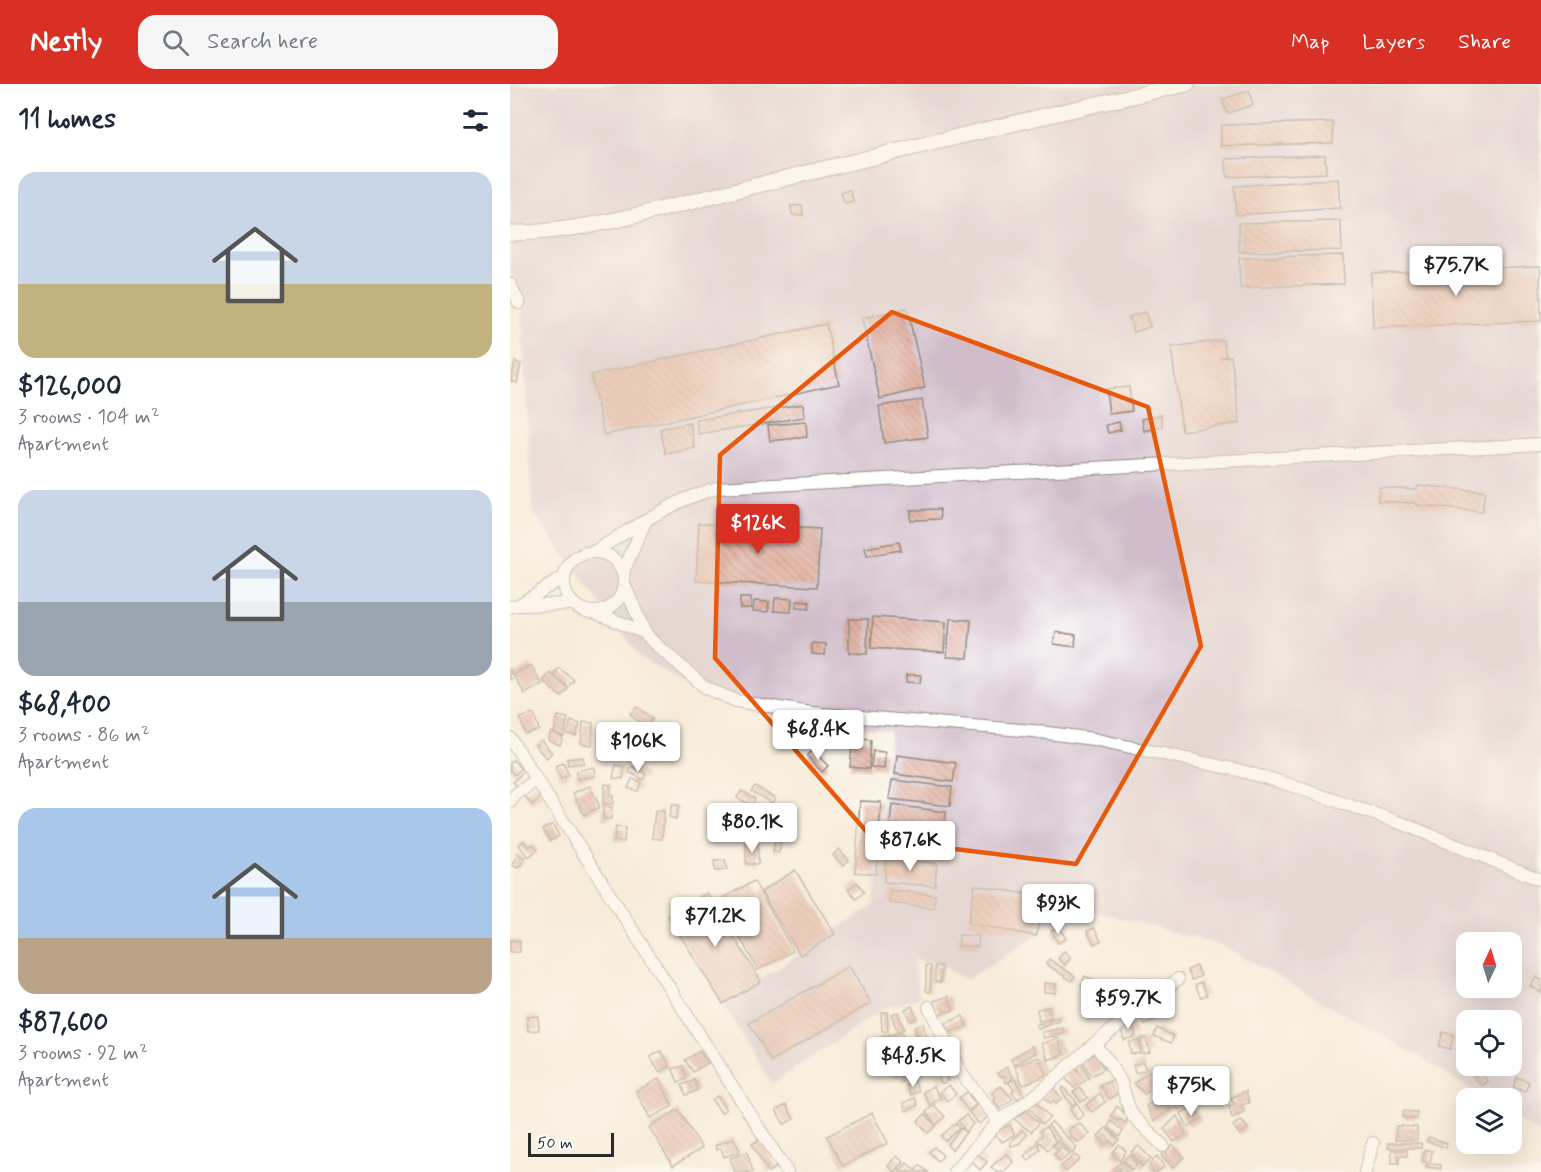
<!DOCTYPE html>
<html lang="en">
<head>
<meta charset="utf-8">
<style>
	:root { --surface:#fff; --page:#f6f6f7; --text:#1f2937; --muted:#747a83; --accent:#d93025 }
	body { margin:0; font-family:Mynerve,sans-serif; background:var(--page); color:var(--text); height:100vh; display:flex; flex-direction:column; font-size:22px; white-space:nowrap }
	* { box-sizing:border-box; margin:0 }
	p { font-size:20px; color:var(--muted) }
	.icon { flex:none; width:33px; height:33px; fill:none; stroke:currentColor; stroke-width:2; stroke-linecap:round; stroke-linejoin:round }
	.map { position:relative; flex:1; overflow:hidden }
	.panel { display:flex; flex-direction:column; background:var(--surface); width:510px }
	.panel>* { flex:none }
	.needle { width:39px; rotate:4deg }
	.controls { position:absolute; left:946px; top:848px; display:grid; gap:12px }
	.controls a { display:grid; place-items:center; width:66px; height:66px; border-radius:12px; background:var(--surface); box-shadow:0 6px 24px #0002; font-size:30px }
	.scale { position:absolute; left:18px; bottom:15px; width:86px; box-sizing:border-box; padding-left:6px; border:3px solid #2b2b2b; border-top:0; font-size:16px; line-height:21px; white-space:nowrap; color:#2b2b2b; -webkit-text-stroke:4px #fff; paint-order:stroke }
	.price { position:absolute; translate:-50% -51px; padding:0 14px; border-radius:6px; background:#fff; color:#222; font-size:20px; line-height:39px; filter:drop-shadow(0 2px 3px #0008) }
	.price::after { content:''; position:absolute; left:50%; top:36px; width:18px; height:14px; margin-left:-9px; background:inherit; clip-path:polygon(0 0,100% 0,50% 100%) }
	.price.active { background:var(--accent); color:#fff }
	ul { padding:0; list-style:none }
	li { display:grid; align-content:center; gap:12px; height:318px; padding:0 18px }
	li span { display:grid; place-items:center; height:186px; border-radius:18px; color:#555 }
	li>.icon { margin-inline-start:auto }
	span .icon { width:108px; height:108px; fill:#fffc; stroke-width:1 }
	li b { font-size:26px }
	h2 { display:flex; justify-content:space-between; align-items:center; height:72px; padding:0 18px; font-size:26px }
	header { display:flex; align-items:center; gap:36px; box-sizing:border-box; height:84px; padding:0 30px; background:var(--accent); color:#fff }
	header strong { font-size:28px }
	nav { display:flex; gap:33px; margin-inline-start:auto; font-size:21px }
	.search { width:420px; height:54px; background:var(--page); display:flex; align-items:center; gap:15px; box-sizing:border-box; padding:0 21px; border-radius:18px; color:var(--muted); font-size:22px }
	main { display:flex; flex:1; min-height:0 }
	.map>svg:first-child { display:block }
</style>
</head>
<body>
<header>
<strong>Nestly</strong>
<div class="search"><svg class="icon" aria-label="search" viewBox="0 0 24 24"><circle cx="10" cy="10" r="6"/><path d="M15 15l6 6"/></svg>Search here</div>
<nav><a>Map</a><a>Layers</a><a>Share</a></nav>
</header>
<main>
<section class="panel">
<h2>11 homes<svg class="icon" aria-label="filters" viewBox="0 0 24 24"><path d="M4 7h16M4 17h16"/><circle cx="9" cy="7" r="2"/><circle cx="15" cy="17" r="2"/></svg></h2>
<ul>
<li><span style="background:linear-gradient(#c9d6e8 60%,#c2b280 0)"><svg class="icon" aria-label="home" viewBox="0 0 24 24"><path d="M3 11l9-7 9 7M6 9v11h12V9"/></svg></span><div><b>$126,000</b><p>3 rooms · 104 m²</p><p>Apartment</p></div></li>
<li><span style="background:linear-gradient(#c9d6e8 60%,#9aa5b1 0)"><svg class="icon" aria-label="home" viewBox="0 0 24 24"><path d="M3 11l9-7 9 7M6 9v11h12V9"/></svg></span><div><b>$68,400</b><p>3 rooms · 86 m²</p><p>Apartment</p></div></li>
<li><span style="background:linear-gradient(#a9c7e8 70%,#b9a48a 0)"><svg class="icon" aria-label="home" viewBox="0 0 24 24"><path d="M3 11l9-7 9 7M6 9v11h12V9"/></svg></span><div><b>$87,600</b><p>3 rooms · 92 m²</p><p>Apartment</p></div></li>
</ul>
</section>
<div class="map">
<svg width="1031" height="1088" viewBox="0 0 1031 1088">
	<defs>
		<pattern id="building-back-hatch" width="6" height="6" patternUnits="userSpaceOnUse" patternTransform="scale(1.5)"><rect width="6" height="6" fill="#dfa794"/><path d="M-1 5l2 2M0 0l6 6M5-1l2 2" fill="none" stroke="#b58879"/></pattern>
	</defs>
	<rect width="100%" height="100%" fill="#fff"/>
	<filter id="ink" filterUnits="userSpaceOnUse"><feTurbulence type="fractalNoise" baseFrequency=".0167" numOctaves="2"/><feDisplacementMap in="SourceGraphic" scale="12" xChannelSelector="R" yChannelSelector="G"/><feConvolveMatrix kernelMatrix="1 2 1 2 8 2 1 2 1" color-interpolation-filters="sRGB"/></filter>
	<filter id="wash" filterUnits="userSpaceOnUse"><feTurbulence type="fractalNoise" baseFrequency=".008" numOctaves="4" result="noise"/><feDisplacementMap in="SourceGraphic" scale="24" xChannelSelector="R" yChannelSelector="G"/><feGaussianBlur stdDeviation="1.35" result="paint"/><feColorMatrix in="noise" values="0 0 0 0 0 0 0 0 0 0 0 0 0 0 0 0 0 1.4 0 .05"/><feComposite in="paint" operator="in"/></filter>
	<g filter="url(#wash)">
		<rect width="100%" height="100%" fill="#f7ecda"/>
		<path fill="#d1bdca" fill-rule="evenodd" d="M0,0H1031V1051L1002,1033V1014H973L915,976L713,862L581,826L554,835L456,896L427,879L404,876L409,914L373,925L262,1000L213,920L364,821L380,647L248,629L197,614L130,573L22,427L11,207L0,186ZM957,858H1002V903H957ZM957,936H1002V981H957Z"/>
		<g id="blocks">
			<g fill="url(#building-back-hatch)">
				<polygon points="739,7 743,21 717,29 712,15"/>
				<polygon points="823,38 823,59 711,62 711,41"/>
				<polygon points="815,71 816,89 717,93 716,75"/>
				<polygon points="828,95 830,124 726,131 724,102"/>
				<polygon points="340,106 344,118 334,120 331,109"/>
				<polygon points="292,121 293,131 282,131 281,122"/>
				<polygon points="831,137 832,166 729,168 729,139"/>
				<polygon points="833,171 834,200 730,204 729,174"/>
				<polygon points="1030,182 1031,237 863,244 861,189"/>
				<polygon points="397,224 415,304 370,315 352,234"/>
				<polygon points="635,228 640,243 624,248 619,233"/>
				<polygon points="316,240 329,300 94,351 81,291"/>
				<polygon points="713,256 716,272 710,274 721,272 730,339 672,347 661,263"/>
				<polygon points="5,278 11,280 7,299 1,297"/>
				<polygon points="619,303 622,327 599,330 596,305"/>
				<polygon points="412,316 418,353 374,359 369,322"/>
				<polygon points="293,320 295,333 189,350 186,336"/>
				<polygon points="651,331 653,343 634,347 632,335"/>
				<polygon points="296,338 297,353 260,357 258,341"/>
				<polygon points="609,338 611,346 598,349 596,341"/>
				<polygon points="180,339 185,364 156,370 150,345"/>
				<polygon points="908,401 975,408 972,428 906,421 906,419 868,417 869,403 907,405"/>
				<polygon points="430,425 431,435 400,436 400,426"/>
				<polygon points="279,431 280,439 268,440 267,432"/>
				<polygon points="189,439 310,445 307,503 186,497"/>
				<polygon points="389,458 391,466 357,472 355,464"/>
				<rect x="230" y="514" width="11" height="10"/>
				<polygon points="265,514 282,515 281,528 264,527"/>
				<polygon points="244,517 259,518 258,528 243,527"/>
				<polygon points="286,517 300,518 299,525 286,524"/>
				<polygon points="363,533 436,538 434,568 361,564"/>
				<polygon points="339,535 358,535 357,570 339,569"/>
				<polygon points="440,535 461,536 458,574 437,573"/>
				<polygon points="546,548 566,551 565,563 544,560"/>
				<polygon points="302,559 316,560 315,571 302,570"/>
				<polygon points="21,581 32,600 15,610 5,593 0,596 0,586 3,591"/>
				<polygon points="49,584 64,596 58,603 43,591"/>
				<polygon points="40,589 58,605 51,613 33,597"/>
				<polygon points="396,591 411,591 410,599 396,598"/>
				<polygon points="127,623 143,635 136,644 120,630"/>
				<polygon points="24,630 29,646 15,650 10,634"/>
				<polygon points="48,632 58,634 54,652 44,649"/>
				<polygon points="61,637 70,640 66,652 57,650"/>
				<polygon points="73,638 83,639 82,661 71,660"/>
				<polygon points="108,639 120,641 117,653 106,651"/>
				<polygon points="41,648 53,653 50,661 38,656"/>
				<polygon points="343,654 361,656 359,685 340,683"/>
				<polygon points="31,656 42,669 36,674 25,661"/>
				<polygon points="303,666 318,682 312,688 297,672"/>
				<polygon points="363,667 375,668 374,685 361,683"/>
				<polygon points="387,671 446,679 443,698 385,690"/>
				<polygon points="73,673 74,679 58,681 57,675"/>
				<polygon points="3,676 11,685 5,691 0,686 0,679"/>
				<polygon points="53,679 59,691 51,695 45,682"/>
				<polygon points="106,681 115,683 113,695 103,694"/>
				<polygon points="122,682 136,690 133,696 119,688"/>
				<polygon points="84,683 85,692 67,695 66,687"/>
				<polygon points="15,686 22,693 10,705 3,698"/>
				<polygon points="122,695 131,698 128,707 118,704"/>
				<polygon points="382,696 442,703 440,722 379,715"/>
				<polygon points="25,700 34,710 22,721 13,710"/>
				<polygon points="95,700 101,701 100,711 103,711 103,720 93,720"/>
				<polygon points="80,702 90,723 74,731 63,709"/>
				<polygon points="245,702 265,714 262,719 241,707"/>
				<polygon points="231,707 245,714 242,721 227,714"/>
				<polygon points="350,717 371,718 366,790 345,788"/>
				<polygon points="162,720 169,722 166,735 159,733"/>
				<polygon points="382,721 436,728 434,747 380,740"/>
				<polygon points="93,723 102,723 101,735 93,735"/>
				<polygon points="145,727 154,727 152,755 142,754"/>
				<polygon points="43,740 49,752 40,757 33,745"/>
				<polygon points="106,743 115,744 114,758 104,757"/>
				<polygon points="266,751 272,752 269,769 263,768"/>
				<polygon points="376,751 432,752 432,774 376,772"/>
				<polygon points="14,757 18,763 23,760 28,766 18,773 9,761"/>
				<rect x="236" y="759" width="12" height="21"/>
				<polygon points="329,765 339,776 333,782 323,771"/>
				<polygon points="8,769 15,776 8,784 2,781"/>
				<polygon points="376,775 427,779 425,802 374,798"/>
				<polygon points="215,776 217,786 205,787 204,777"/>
				<polygon points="285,786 325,850 290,871 251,808"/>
				<polygon points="244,797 283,867 248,886 209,816"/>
				<polygon points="347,798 354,808 346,815 338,805"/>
				<polygon points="465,801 533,813 526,852 458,839"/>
				<polygon points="380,806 425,811 424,824 379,819"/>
				<polygon points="197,809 251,897 213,920 158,832"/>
				<polygon points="549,843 556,855 548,859 541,847"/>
				<polygon points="584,844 591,857 584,860 577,847"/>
				<polygon points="449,851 469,852 468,863 448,862"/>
				<polygon points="0,856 10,857 10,868 0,868"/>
				<polygon points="554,867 561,873 555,881 548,875"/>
				<polygon points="539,875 565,892 562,897 536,880"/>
				<polygon points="416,881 421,882 420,908 416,907"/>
				<polygon points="339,882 361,919 261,977 239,939"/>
				<polygon points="425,882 432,882 431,898 425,898"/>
				<polygon points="686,882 691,892 682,896 677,886"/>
				<polygon points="575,892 593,901 588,910 571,901"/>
				<polygon points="1026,893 1031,896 1031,909 1020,902"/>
				<polygon points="691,898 697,911 691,913 685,901"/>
				<polygon points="534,899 546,900 545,909 534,908"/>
				<polygon points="439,912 443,926 429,930 424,917"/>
				<polygon points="613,916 615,925 599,928 597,920"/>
				<polygon points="402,922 407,934 400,937 395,925"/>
				<polygon points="539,923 541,934 529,937 527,925"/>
				<polygon points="641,926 647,935 635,941 630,933"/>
				<polygon points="371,928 377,928 378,947 372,947"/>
				<polygon points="388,928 394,945 387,947 381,930"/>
				<polygon points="28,932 29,946 18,947 17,933"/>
				<polygon points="453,932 457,942 438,949 434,940"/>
				<polygon points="549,933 550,937 528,945 526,941"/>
				<polygon points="622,937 626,952 614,956 610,940"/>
				<polygon points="413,940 417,954 409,957 404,942"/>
				<polygon points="553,944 554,950 534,954 532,948"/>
				<polygon points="647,944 664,952 661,959 644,952"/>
				<polygon points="392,948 393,954 371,958 370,953"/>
				<polygon points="933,948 944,951 940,965 929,962"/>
				<polygon points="548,954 554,970 538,976 532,960"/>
				<polygon points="636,954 640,968 633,970 630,955"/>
				<polygon points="629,956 630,969 621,970 619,958"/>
				<polygon points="414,959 420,971 413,974 408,962"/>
				<polygon points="522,962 526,969 504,981 501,975"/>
				<polygon points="151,967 160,982 149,988 140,973"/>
				<polygon points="190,967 198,979 183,988 175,976"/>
				<polygon points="391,969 395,979 384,983 380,973"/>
				<polygon points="585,970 594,985 581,992 573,977"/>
				<polygon points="529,973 536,991 513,1001 505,982"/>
				<polygon points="633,978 636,986 625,989 623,981"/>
				<polygon points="571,979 579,994 564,1004 554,992 564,984 570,990 566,982"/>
				<polygon points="400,980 403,986 385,994 382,988"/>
				<polygon points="173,982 177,995 168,998 163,985"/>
				<polygon points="497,983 503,994 496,999 493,991 491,993 488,989"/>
				<polygon points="411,984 413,989 392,998 390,993"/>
				<polygon points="430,984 438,996 432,1000 424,989"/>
				<polygon points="640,987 649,1001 634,1010 624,999"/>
				<polygon points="656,988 661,999 651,1003 646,992"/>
				<polygon points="970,988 978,997 972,1002 964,993"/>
				<polygon points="1007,993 1019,998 1015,1008 1003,1003"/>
				<polygon points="149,995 163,1022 140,1034 126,1007"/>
				<polygon points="505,995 514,1012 507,1015 502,1008 504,1006 498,998"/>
				<polygon points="604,995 610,1007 600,1015 590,1002"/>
				<polygon points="184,996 188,1006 176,1011 172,1001"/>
				<polygon points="404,996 409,1007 401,1011 396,1001"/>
				<polygon points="667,997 672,1005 659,1011 655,1003"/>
				<polygon points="439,1001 446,1010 437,1017 430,1008"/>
				<polygon points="423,1002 431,1014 420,1021 413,1008"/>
				<polygon points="491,1002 503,1015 490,1025 484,1017 486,1014 482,1009"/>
				<polygon points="542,1003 552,1014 546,1020 544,1017 541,1020 533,1013"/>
				<polygon points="553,1003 567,1018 562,1022 551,1006"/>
				<polygon points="570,1004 578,1014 571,1018 563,1008"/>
				<polygon points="672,1007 676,1019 663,1026 656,1014"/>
				<polygon points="736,1007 739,1019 731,1021 734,1028 722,1034 719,1023 724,1020 721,1014"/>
				<polygon points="457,1008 466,1021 458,1027 449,1014"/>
				<polygon points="590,1009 595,1018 582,1028 576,1021"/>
				<polygon points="207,1012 216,1025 211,1029 202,1016"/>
				<polygon points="651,1012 660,1026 644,1037 636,1022"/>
				<polygon points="405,1014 408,1021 396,1027 393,1019"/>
				<polygon points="524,1015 540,1034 532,1040 517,1020"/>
				<polygon points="469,1019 479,1032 469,1040 459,1028"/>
				<polygon points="567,1019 574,1031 567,1036 560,1025"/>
				<polygon points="276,1021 284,1035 274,1040 266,1026"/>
				<polygon points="424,1021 435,1033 426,1041 416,1028"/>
				<polygon points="607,1022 618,1033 616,1039 609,1035 608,1037 601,1032"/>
				<polygon points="683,1023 692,1035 678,1043 671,1029"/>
				<polygon points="168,1026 192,1064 163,1082 139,1043"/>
				<polygon points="516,1027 529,1039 521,1048 504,1035"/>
				<polygon points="893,1027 907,1028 906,1035 893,1034"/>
				<polygon points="362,1029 378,1059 333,1082 317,1052"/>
				<polygon points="415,1030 426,1042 418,1049 408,1037"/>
				<polygon points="456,1031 463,1040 456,1048 448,1037"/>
				<polygon points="667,1032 676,1050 664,1058 654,1045"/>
				<polygon points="731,1036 738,1044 730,1051 723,1042"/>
				<polygon points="601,1037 613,1047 609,1053 598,1043"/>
				<polygon points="542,1038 567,1064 562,1070 552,1059 547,1065 544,1062 550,1055 538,1041"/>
				<polygon points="446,1039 450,1044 435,1057 431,1052"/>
				<polygon points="569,1039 580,1050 568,1058 560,1053 561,1050 558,1045"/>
				<polygon points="500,1041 504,1051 492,1058 484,1048"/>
				<polygon points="886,1042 907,1043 907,1056 885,1056"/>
				<polygon points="536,1043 546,1057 538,1066 527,1056 532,1052 530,1047"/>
				<polygon points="451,1044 456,1048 442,1066 437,1061"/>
				<polygon points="596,1044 609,1056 604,1061 600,1057 596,1061 588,1052"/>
				<polygon points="512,1046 517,1050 510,1059 501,1062 500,1058"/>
				<polygon points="919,1053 937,1059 936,1064 917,1057"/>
				<polygon points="223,1054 230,1067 214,1073 211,1064 206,1066 205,1062"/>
				<polygon points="251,1055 267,1083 258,1088 242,1060"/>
				<polygon points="528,1059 530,1065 519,1077 514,1072"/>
				<rect x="878" y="1059" width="33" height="5"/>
				<polygon points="609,1061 616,1067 610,1077 602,1069"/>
				<polygon points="663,1061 674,1073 663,1084 651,1071 654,1068 658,1072 656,1067"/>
				<polygon points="629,1062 641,1075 632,1083 621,1068"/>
				<polygon points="424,1063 433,1072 428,1077 419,1068"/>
				<polygon points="552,1063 559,1071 550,1078 544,1070"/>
				<polygon points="882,1066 897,1066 897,1072 889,1072 889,1079 882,1079"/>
				<polygon points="915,1066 922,1067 920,1079 931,1081 931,1085 916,1083 917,1078 912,1077"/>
				<polygon points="237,1068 243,1088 225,1088 220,1074"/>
				<polygon points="467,1069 477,1078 470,1086 460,1076"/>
				<polygon points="497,1069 503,1078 494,1088 486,1088 481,1083"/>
				<polygon points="565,1071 570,1075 556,1088 551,1082"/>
				<polygon points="620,1071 627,1080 622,1086 614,1075"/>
				<polygon points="386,1072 394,1078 385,1088 378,1082"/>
				<polygon points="647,1072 654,1083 647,1088 643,1088 639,1081"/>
				<polygon points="613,1077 620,1086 617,1088 609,1088 611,1083 606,1088 603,1085"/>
				<polygon points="397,1079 406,1086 409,1081 418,1088 389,1088"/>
			</g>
		</g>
	</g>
	<g filter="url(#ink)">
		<use href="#blocks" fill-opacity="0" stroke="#918c82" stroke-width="1.5"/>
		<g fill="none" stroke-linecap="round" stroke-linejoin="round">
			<defs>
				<g id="minor">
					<polyline points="0,200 9,219"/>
					<path d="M85,467C124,444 162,416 207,404L1031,360"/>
					<circle cx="84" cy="498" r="30"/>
					<polyline points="113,488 135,438"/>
					<polyline points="115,502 135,549 143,558 196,604 226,617 302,629 523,647 583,655 728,686 771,698 891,739 1031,796"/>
					<polyline points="10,520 54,493"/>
					<polyline points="0,523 9,521 63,520"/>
					<polyline points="84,528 135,549"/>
					<polyline points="0,654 277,1088"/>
					<polyline points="0,718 5,711 26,696"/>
					<polyline points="419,923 451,989 489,1037"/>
					<polyline points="584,960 599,978 611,998 619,1024 623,1032 653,1062"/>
					<polyline points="444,1088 489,1037 530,1008 584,960 668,895"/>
					<polyline points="855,1088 863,1059"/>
				</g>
				<path id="major" d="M0,149C79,149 167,120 244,102C388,67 532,31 677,0"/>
			</defs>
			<use href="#minor" stroke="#918c82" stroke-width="14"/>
			<use href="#major" stroke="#918c82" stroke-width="17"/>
			<use href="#minor" stroke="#fff" stroke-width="12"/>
			<use href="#major" stroke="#fff" stroke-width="15"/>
		</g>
	</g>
	<path d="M0 0H1031V1088H0ZM382,228L638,323L691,562L566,780L363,755L205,574L210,371Z" fill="#f7ecda" fill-opacity=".55" fill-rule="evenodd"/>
	<path fill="none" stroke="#e8590c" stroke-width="4.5" stroke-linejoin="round" d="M382,228L638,323L691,562L566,780L363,755L205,574L210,371Z"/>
</svg>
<div class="controls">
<a><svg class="needle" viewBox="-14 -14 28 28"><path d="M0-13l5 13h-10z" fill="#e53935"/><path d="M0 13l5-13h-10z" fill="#747a83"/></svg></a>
<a><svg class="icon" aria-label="locate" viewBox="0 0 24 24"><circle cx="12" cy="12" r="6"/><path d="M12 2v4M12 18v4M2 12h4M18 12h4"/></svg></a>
<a><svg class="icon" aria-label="layers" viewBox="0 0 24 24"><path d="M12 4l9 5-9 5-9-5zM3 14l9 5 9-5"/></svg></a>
</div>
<div class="scale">50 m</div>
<b class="price" style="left:946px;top:213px">$75.7K</b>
<b class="price active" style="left:248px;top:471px">$126K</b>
<b class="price" style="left:308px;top:677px">$68.4K</b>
<b class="price" style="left:128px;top:689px">$106K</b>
<b class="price" style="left:242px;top:770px">$80.1K</b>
<b class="price" style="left:400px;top:788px">$87.6K</b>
<b class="price" style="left:548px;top:851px">$93K</b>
<b class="price" style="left:205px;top:864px">$71.2K</b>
<b class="price" style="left:618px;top:946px">$59.7K</b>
<b class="price" style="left:403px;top:1004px">$48.5K</b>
<b class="price" style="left:681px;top:1033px">$75K</b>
</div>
</main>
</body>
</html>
